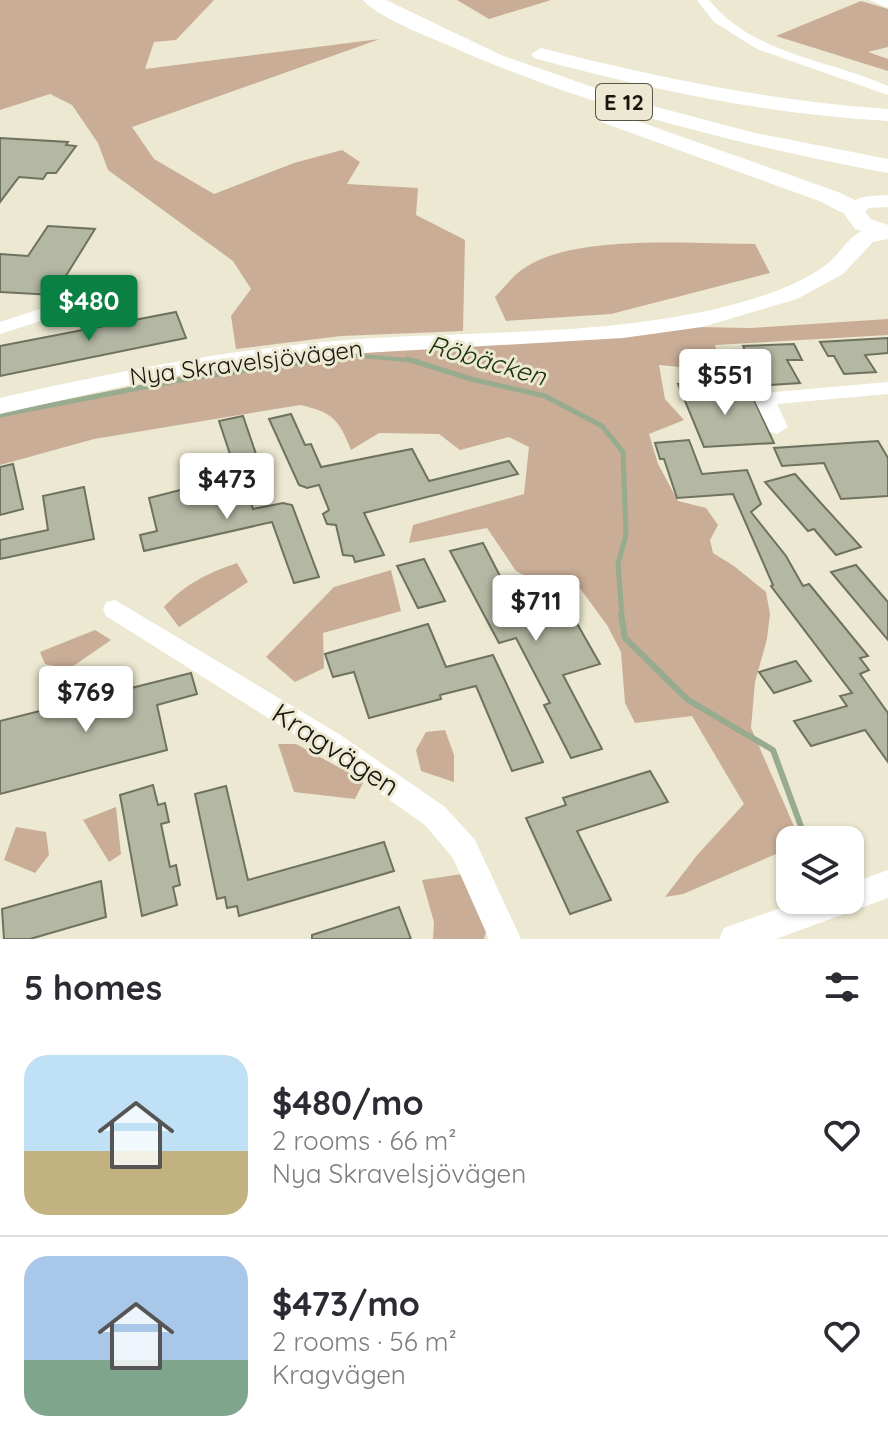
<!DOCTYPE html>
<html lang="en">
<head>
<meta charset="utf-8">
<style>
	:root { --surface:#fff; --page:#f7f7f7; --text:#2b2b33; --muted:#7c7c81; --line:#e1e1e2; --accent:#0b8043 }
	body { margin:0; font-family:Quicksand,sans-serif; background:var(--page); color:var(--text); height:100vh; display:flex; flex-direction:column; font-size:30px; white-space:nowrap }
	* { box-sizing:border-box; margin:0 }
	p { font-size:26px; color:var(--muted) }
	.icon { flex:none; width:44px; height:44px; fill:none; stroke:currentColor; stroke-width:2; stroke-linecap:round; stroke-linejoin:round }
	.map { position:relative; height:939px; overflow:hidden }
	.side { display:flex; flex-direction:column; background:var(--surface); flex:1 }
	.side>* { flex:none }
	.tools { position:absolute; left:776px; top:826px; display:grid; gap:16px }
	.tools a { display:grid; place-items:center; width:88px; height:88px; border-radius:16px; background:var(--surface); box-shadow:0 2px 6px #0004; font-size:40px }
	.price { position:absolute; translate:-50% -68px; padding:0 18px; border-radius:8px; background:#fff; color:#222; font-size:26px; line-height:52px; filter:drop-shadow(0 2px 4px #0008) }
	.price::after { content:''; position:absolute; left:50%; top:48px; width:24px; height:18px; margin-left:-12px; background:inherit; clip-path:polygon(0 0,100% 0,50% 100%) }
	.price.on { background:var(--accent); color:#fff }
	ul { padding:0; list-style:none }
	li { display:flex; align-items:center; gap:24px; height:200px; padding:0 24px }
	li+li { border-top:2px solid var(--line) }
	li span { display:grid; place-items:center; flex:none; width:224px; height:160px; border-radius:24px; color:#555 }
	li>.icon { margin-inline-start:auto }
	span .icon { width:96px; height:96px; fill:#fffc; stroke-width:1 }
	li b { font-size:34px }
	h2 { display:flex; justify-content:space-between; align-items:center; height:96px; padding:0 24px; font-size:34px }
	.map>svg:first-child { display:block }
</style>
</head>
<body>
<div class="map">
<svg width="888" height="939" viewBox="0 0 888 939">
	<rect width="100%" height="100%" fill="#ece8d1"/>
	<g fill="#c9ad96">
		<polygon points="0,0 214,0 176,40 154,42 145,69 380,39 132,127 154,159 214,194 294,163 342,150 360,162 347,184 418,188 416,215 465,240 463,331 341,336 236,349 231,316 251,289 233,261 108,170 98,143 72,105 50,94 0,110"/>
		<polygon points="457,0 551,0 489,19"/>
		<polygon points="861,1 888,9 888,47 868,52 888,59 888,71 776,36"/>
		<path d="M755,244L770,273L611,314L506,321L495,297C505,287 514,274 526,267C576,234 694,244 755,244Z"/>
		<path d="M888,319V335L715,345L722,371L659,365L665,399L684,420L649,434L658,464L678,501L706,508L718,525L710,540L713,553L734,566L766,592L770,614L767,639L755,682L751,728L800,840H790V848L683,894L665,897L698,854L744,804L692,716L635,723L625,703L621,652L607,625L579,587H546L516,571L487,528L409,543L413,525L524,494L529,447L509,437L460,450L439,434L379,433L351,450C339,419 332,412 300,405L94,439L0,465V414L234,365L352,353L543,342L697,327L751,328Z"/>
		<path d="M237,563L248,582L179,627L164,607C185,584 208,573 237,563Z"/>
		<polygon points="391,570 401,611 323,633 324,668 295,682 266,657 334,587"/>
		<polygon points="95,630 111,640 69,669 45,664 40,652"/>
		<polygon points="445,730 454,755 454,782 421,771 416,750 426,732"/>
		<polygon points="278,744 296,744 364,781 355,799 294,792"/>
		<polygon points="116,807 121,854 109,862 83,820"/>
		<polygon points="16,827 46,832 49,855 35,873 4,860"/>
		<polygon points="469,873 488,924 484,939 433,939 434,922 422,880"/>
	</g>
	<g fill="none" stroke-linecap="round" stroke-linejoin="round">
		<polyline stroke="#97ab8e" stroke-width="4" points="312,361 350,355 418,361"/>
		<g stroke="#97ab8e" stroke-width="5">
			<polyline points="407,359 471,379 545,396 602,426 623,452 626,535 618,564 622,616"/>
			<polyline points="0,415 180,380 326,359"/>
		</g>
		<polyline stroke="#97ab8e" stroke-width="6" points="621,614 625,638 688,700 773,750 806,840"/>
	</g>
	<g fill="#b4b8a3" stroke="#6e725e" stroke-width="2">
		<polygon points="0,138 68,142 66,145 76,146 56,173 47,173 43,179 19,177 0,202"/>
		<polygon points="48,226 95,229 54,295 0,292 0,254 28,256"/>
		<polygon points="176,312 186,338 0,376 0,346"/>
		<polygon points="888,338 888,353 865,355 876,372 844,374 834,356 828,356 820,342"/>
		<polygon points="794,344 802,360 787,360 800,383 770,385 758,362 750,362 743,346"/>
		<polygon points="702,382 704,387 710,387 713,395 751,393 774,443 704,447 678,384"/>
		<polygon points="291,414 305,445 311,444 321,467 412,449 429,481 509,461 518,474 364,513 384,555 355,562 353,556 343,555 336,525 327,524 323,514 329,510 319,485 307,488 299,485 269,419"/>
		<polygon points="243,416 257,457 233,463 219,421"/>
		<polygon points="689,440 702,474 747,470 761,504 751,512 786,556 803,586 809,584 868,656 860,658 869,670 860,674 888,713 888,762 865,730 811,746 794,721 847,706 840,696 852,693 771,586 773,585 733,494 677,498 664,459 660,459 655,443"/>
		<polygon points="878,441 888,458 888,496 841,499 824,463 782,466 774,448"/>
		<polygon points="13,464 23,509 0,515 0,467"/>
		<polygon points="243,474 253,509 283,503 292,505 319,577 294,583 272,522 144,551 140,535 157,531 149,498"/>
		<polygon points="795,474 819,501 861,547 836,555 814,529 808,531 765,482"/>
		<polygon points="84,487 94,539 0,559 0,540 48,530 43,496"/>
		<polygon points="483,543 501,578 506,577 523,609 563,599 600,664 563,675 602,749 571,758 544,705 550,703 516,638 499,643 450,551"/>
		<polygon points="424,559 445,601 418,608 397,566"/>
		<polygon points="856,565 888,602 888,640 831,572"/>
		<polygon points="428,624 446,667 493,655 543,762 512,771 476,686 440,695 441,699 369,718 354,672 333,677 325,654"/>
		<polygon points="796,661 811,681 774,693 759,672"/>
		<polygon points="191,673 197,694 157,705 167,750 0,794 0,721"/>
		<polygon points="650,771 668,802 577,831 611,900 570,914 526,818 566,805 563,798"/>
		<polygon points="153,785 158,805 165,803 169,822 161,824 170,867 176,865 180,885 173,887 177,905 142,916 120,795"/>
		<polygon points="226,786 248,880 384,842 394,871 239,916 237,906 227,908 225,897 217,899 195,794"/>
		<polygon points="101,881 106,917 30,939 4,939 2,909"/>
		<polygon points="399,907 411,939 312,939 312,935"/>
	</g>
	<g fill="none" stroke-linecap="round" stroke-linejoin="round">
		<g fill="#fff" fill-rule="evenodd">
			<path d="M697,0H709C754,55 827,59 888,86V95L757,49L714,22Z"/>
			<polygon points="869,0 888,0 888,8"/>
			<polygon points="90,293 99,299 97,303 0,334 0,322"/>
			<polygon points="888,382 888,394 777,404 788,427 777,434 770,432 754,399 764,393"/>
			<polygon points="115,600 339,734 445,807 475,840 521,939 489,939 453,858 425,825 319,750 106,616 103,609 106,602"/>
			<polygon points="888,870 888,898 776,939 719,939 724,928 803,900 850,900 850,884"/>
		</g>
		<path fill="#fff" fill-rule="evenodd" d="M888,195V207L869,208L865,212L871,219L888,225V239L873,242L843,274L797,299L702,327L623,338L346,354L234,367L155,379L0,414V398C115,372 229,349 347,340C486,329 647,339 779,290C794,284 815,274 827,264C840,254 848,237 862,231L855,229L842,211C855,195 869,196 888,195Z"/>
		<g fill="#fff" fill-rule="evenodd">
			<path d="M363,0H386L501,55L630,100L755,133L888,159V173C735,144 586,107 443,43C422,34 378,17 363,0Z"/>
			<path d="M541,48C656,77 769,101 888,109V121C767,114 651,90 534,58L531,54Z"/>
			<path d="M609,111L838,192L863,204L866,209L863,214C847,218 835,209 822,202L601,122L598,117Z"/>
		</g>
	</g>
	<g text-anchor="middle" dominant-baseline="central" stroke-width="6" stroke-linejoin="round" paint-order="stroke">
		<rect fill="#ece8d1" stroke="#575548" stroke-width="2" x="596" y="84" width="56" height="36" rx="6"/>
		<g font-size="22" font-weight="bold" fill="#17160e">
			<text x="624" y="102">E 12</text>
		</g>
		<g font-size="24" fill="#17160e" stroke="#ece8d1">
			<text transform="translate(246 362) rotate(-7)">Nya Skravelsjövägen</text>
		</g>
		<g font-size="26" font-style="italic" fill="#1a3409" stroke="#ece8d1">
			<text transform="translate(487 360) rotate(16)">Röbäcken</text>
		</g>
		<g font-size="28" fill="#17160e" stroke="#ece8d1">
			<text transform="translate(336 749) rotate(33)">Kragvägen</text>
		</g>
	</g>
</svg>
<div class="tools">
<a><svg class="icon" aria-label="layers" viewBox="0 0 24 24"><path d="M12 4l9 5-9 5-9-5zM3 14l9 5 9-5"/></svg></a>
</div>
<b class="price on" style="left:89px;top:343px">$480</b>
<b class="price" style="left:725px;top:417px">$551</b>
<b class="price" style="left:227px;top:521px">$473</b>
<b class="price" style="left:536px;top:643px">$711</b>
<b class="price" style="left:86px;top:734px">$769</b>
</div>
<section class="side">
<h2>5 homes<svg class="icon" aria-label="filters" viewBox="0 0 24 24"><path d="M4 7h16M4 17h16"/><circle cx="9" cy="7" r="2"/><circle cx="15" cy="17" r="2"/></svg></h2>
<ul>
<li><span style="background:linear-gradient(#bfe0f5 60%,#c2b280 0)"><svg class="icon" aria-label="home" viewBox="0 0 24 24"><path d="M3 11l9-7 9 7M6 9v11h12V9"/></svg></span><div><b>$480/mo</b><p>2 rooms · 66 m²</p><p>Nya Skravelsjövägen</p></div><svg class="icon" aria-label="heart" viewBox="0 0 24 24"><path d="M12 20l-8-8c-3-5 5-10 8-4 3-6 11-1 8 4z"/></svg></li>
<li><span style="background:linear-gradient(#a9c7e8 65%,#7fa58c 0)"><svg class="icon" aria-label="home" viewBox="0 0 24 24"><path d="M3 11l9-7 9 7M6 9v11h12V9"/></svg></span><div><b>$473/mo</b><p>2 rooms · 56 m²</p><p>Kragvägen</p></div><svg class="icon" aria-label="heart" viewBox="0 0 24 24"><path d="M12 20l-8-8c-3-5 5-10 8-4 3-6 11-1 8 4z"/></svg></li>
</ul>
</section>
</body>
</html>
